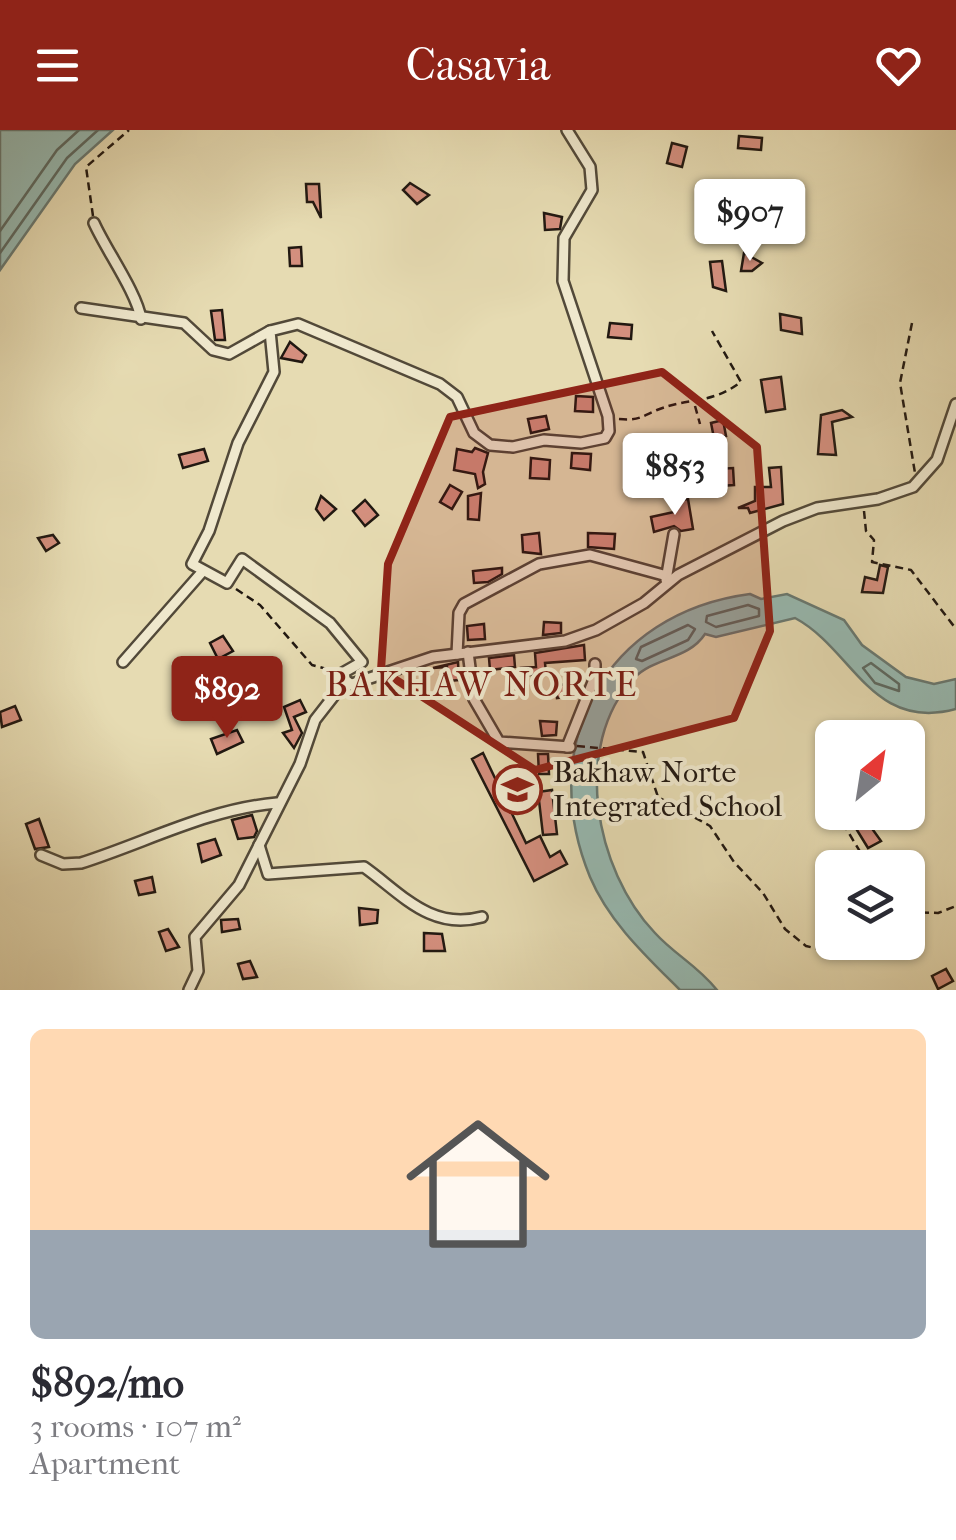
<!DOCTYPE html>
<html lang="en">
<head>
<meta charset="utf-8">
<style>
	:root { --surface:#fff; --page:#f7f7f7; --text:#2b2b33; --muted:#7c7c81; --accent:#8f2418 }
	body { margin:0; font-family:"IM FELL French Canon",serif; background:var(--page); color:var(--text); height:100vh; display:flex; flex-direction:column; font-size:38px; white-space:nowrap }
	* { box-sizing:border-box; margin:0 }
	p { font-size:32px; color:var(--muted) }
	.icon { flex:none; width:55px; height:55px; fill:none; stroke:currentColor; stroke-width:2; stroke-linecap:round; stroke-linejoin:round }
	.map { position:relative; height:860px; overflow:hidden }
	.panel { display:flex; flex-direction:column; background:var(--surface); flex:1 }
	.panel>* { flex:none }
	.needle { width:65px; rotate:30deg }
	.tools { position:absolute; left:815px; top:590px; display:grid; gap:20px }
	.tools a { display:grid; place-items:center; width:110px; height:110px; border-radius:15px; background:var(--surface); box-shadow:0 2px 8px #0004; font-size:50px }
	.price { position:absolute; translate:-50% -85px; padding:0 22px; border-radius:10px; background:#fff; color:#222; font-size:32px; line-height:65px; filter:drop-shadow(0 2px 5px #0008) }
	.price::after { content:''; position:absolute; left:50%; top:60px; width:30px; height:22px; margin-left:-15px; background:inherit; clip-path:polygon(0 0,100% 0,50% 100%) }
	.price.on { background:var(--accent); color:#fff }
	ul { padding:0; list-style:none }
	li { display:grid; align-content:center; gap:20px; height:530px; padding:0 30px }
	li span { display:grid; place-items:center; height:310px; border-radius:15px; color:#555 }
	li>.icon { margin-inline-start:auto }
	span .icon { width:180px; height:180px; fill:#fffc; stroke-width:1 }
	li b { font-size:42px }
	header { display:flex; justify-content:space-between; align-items:center; height:130px; padding:0 30px; background:var(--accent); color:#fff; font-size:45px; font-weight:600 }
	.map>svg:first-child { display:block }
</style>
</head>
<body>
<header><svg class="icon" aria-label="menu" viewBox="0 0 24 24"><path d="M4 6h16M4 12h16M4 18h16"/></svg>Casavia<svg class="icon" aria-label="heart" viewBox="0 0 24 24"><path d="M12 20l-8-8c-3-5 5-10 8-4 3-6 11-1 8 4z"/></svg></header>
<div class="map">
<svg width="956" height="860" viewBox="0 0 956 860">
	<rect width="100%" height="100%" fill="#e6dbb2"/>
	<filter id="stains"><feTurbulence type="fractalNoise" baseFrequency=".002" numOctaves="4"/><feColorMatrix values="0 0 0 0 .2 0 0 0 0 .09 0 0 0 0 .02 0 0 0 .5 -.17"/></filter>
	<radialGradient id="worn" r=".72"><stop offset=".6" stop-color="#630" stop-opacity="0"/><stop offset="1" stop-color="#630" stop-opacity=".3"/></radialGradient>
	<g fill="#97bab2" stroke="#687972" stroke-width="2.5">
		<polygon points="0,0 113,0 75,34 0,140"/>
		<path d="M750,464L761,469L787,464L844,490L862,515L906,547L934,554L956,549V579C871,602 853,519 795,488L716,507L705,504C688,530 654,527 634,548C571,616 595,740 655,803C675,825 697,835 717,860H680C646,826 609,792 590,747C535,614 605,483 750,464Z"/>
	</g>
	<g fill="none" stroke-linecap="round" stroke-linejoin="round">
		<g stroke="#5c6962" stroke-width="2.5">
			<polyline points="0,101 57,20 79,0"/>
			<polyline points="0,123 67,28 98,0"/>
			<polygon points="748,475 759,479 759,486 716,497 706,492 707,486"/>
			<polygon points="688,495 695,499 688,510 642,531 636,529 641,517"/>
			<polygon points="871,533 899,554 899,561 875,553 863,538"/>
		</g>
	</g>
	<g fill="#d48f7e" stroke="#211811" stroke-width="2.5">
		<polygon points="739,6 762,8 761,20 738,18"/>
		<polygon points="672,13 687,17 682,37 667,33"/>
		<polygon points="410,53 429,65 417,74 403,60"/>
		<polygon points="306,54 319,54 321,88 313,72 307,72"/>
		<polygon points="544,83 562,87 560,99 545,100"/>
		<polygon points="301,117 302,136 290,136 289,118"/>
		<polygon points="744,123 762,133 752,141 741,141"/>
		<polygon points="722,131 726,161 713,157 710,132"/>
		<polygon points="222,180 225,210 215,210 211,181"/>
		<polygon points="780,184 801,188 802,204 781,200"/>
		<polygon points="610,193 632,195 631,209 608,207"/>
		<polygon points="290,212 306,225 302,232 281,228"/>
		<polygon points="781,247 785,279 766,282 761,250"/>
		<polygon points="576,266 593,267 593,282 575,281"/>
		<polygon points="842,280 852,287 832,292 836,325 818,324 821,285"/>
		<polygon points="546,286 549,299 531,303 528,289"/>
		<polygon points="723,290 726,306 714,308 711,293"/>
		<polygon points="475,318 488,323 483,342 485,354 478,358 475,344 454,340 457,319 472,322"/>
		<polygon points="204,319 208,331 183,338 179,325"/>
		<polygon points="572,323 591,324 590,340 571,338"/>
		<polygon points="648,323 649,338 634,339 633,324"/>
		<polygon points="531,328 550,330 549,349 530,348"/>
		<polygon points="781,337 783,374 750,383 748,378 738,378 755,371 755,357 771,357 769,338"/>
		<polygon points="733,338 734,355 704,357 702,340"/>
		<polygon points="450,355 462,362 452,379 440,372"/>
		<polygon points="481,363 479,390 468,389 468,366"/>
		<polygon points="321,366 336,379 324,390 316,379"/>
		<polygon points="688,369 693,399 681,401 674,396 654,402 651,387 674,382 672,371"/>
		<polygon points="365,370 378,385 365,396 353,381"/>
		<polygon points="539,403 541,424 523,422 522,405"/>
		<polygon points="588,403 615,404 614,419 588,417"/>
		<polygon points="53,405 59,413 46,421 38,408"/>
		<polygon points="880,435 888,437 883,463 862,462 865,447 877,450"/>
		<polygon points="502,438 502,444 488,452 474,453 473,441"/>
		<polygon points="544,492 561,493 561,503 543,505"/>
		<polygon points="484,494 485,509 468,510 467,496"/>
		<polygon points="223,506 233,521 218,529 210,513"/>
		<polygon points="584,515 585,530 545,533 546,543 522,546 521,538 536,537 535,523"/>
		<polygon points="514,525 515,537 490,540 489,528"/>
		<polygon points="202,528 208,540 189,550 183,543"/>
		<polygon points="458,532 459,550 448,551 447,537 433,538"/>
		<polygon points="572,554 573,566 557,568 556,555"/>
		<polygon points="241,563 249,578 234,585 228,568"/>
		<polygon points="300,570 306,582 294,587 302,603 294,618 283,603 292,600 284,577"/>
		<polygon points="15,576 21,590 2,597 0,582"/>
		<polygon points="540,591 557,592 556,605 542,606"/>
		<polygon points="237,600 243,612 217,624 211,609"/>
		<polygon points="483,623 526,713 540,706 550,727 560,721 567,734 534,751 472,629"/>
		<polygon points="538,624 548,624 549,644 539,644"/>
		<polygon points="552,660 557,704 543,705 538,662"/>
		<polygon points="252,685 257,701 254,707 238,709 232,690"/>
		<polygon points="863,686 881,711 868,718 852,692"/>
		<polygon points="39,689 49,717 35,719 26,694"/>
		<polygon points="215,709 221,725 202,732 198,714"/>
		<polygon points="152,747 155,762 139,765 135,751"/>
		<polygon points="359,778 378,780 377,793 360,795"/>
		<polygon points="238,789 240,799 222,802 221,790"/>
		<polygon points="168,799 179,817 166,821 159,802"/>
		<polygon points="424,803 442,804 445,821 424,821"/>
		<polygon points="250,831 257,847 243,849 238,834"/>
		<polygon points="946,839 953,851 938,859 932,846"/>
	</g>
	<g fill="none" stroke-linecap="round" stroke-linejoin="round">
		<defs>
			<g id="street">
				<path d="M94,93C106,120 137,163 141,189"/>
				<polyline points="81,178 184,193 213,220 229,224 270,201"/>
				<polyline points="666,450 674,404"/>
				<polyline points="468,522 474,569 499,612 570,617"/>
				<polyline points="457,524 459,483 464,474 539,434 590,425 667,446"/>
				<polyline points="123,532 203,441"/>
				<polyline points="352,555 339,545 362,532 330,493 242,429 227,453 192,434 209,401 238,313 274,242 270,201 298,194 440,254 457,267 474,303 490,315 513,317 544,310 581,313 605,308 609,301 608,286 563,151 564,108 592,60 590,37 567,0"/>
				<polyline points="567,617 595,547 595,534"/>
				<path d="M259,715L268,744L364,737C401,763 430,801 482,787"/>
				<path d="M41,725L63,734L81,733C147,712 208,679 277,673"/>
				<polyline points="189,860 198,841 195,807 239,755 300,634 315,590 340,558 433,527 565,511 596,500 644,473 678,445 783,391 817,378 878,369 913,357 937,330 956,274"/>
			</g>
		</defs>
		<use href="#street" stroke="#524939" stroke-width="14"/>
		<g stroke="#211811" stroke-width="2.5" stroke-dasharray="8 5" stroke-linecap="butt">
			<polyline points="93,86 86,37 129,0"/>
			<polyline points="912,193 900,253 915,343"/>
			<polyline points="695,276 700,294"/>
			<path d="M619,289C638,291 641,287 657,280C689,267 710,275 741,252L712,201"/>
			<polyline points="864,381 866,401 874,410 872,432 911,440 956,499"/>
			<polyline points="236,459 260,475 312,535 334,541"/>
			<polyline points="577,616 643,622 658,667 710,696 734,732 763,763 785,799 806,816 827,821 848,812"/>
			<polyline points="828,670 832,676"/>
			<polyline points="836,682 870,738"/>
			<polyline points="908,782 938,783 956,776"/>
		</g>
		<use href="#street" stroke="#efe8cd" stroke-width="9"/>
	</g>
	<path fill="#8f2418" fill-opacity="0.2" stroke="#8f2418" stroke-width="8" stroke-linejoin="round" d="M662,242L757,317L770,501L734,588L535,640L381,540L388,434L450,287Z"/>
	<defs>
		<symbol id="school-ring" viewBox="-11 -11 22 22"><circle r="9.5" fill="#efe8cd" stroke="#8f2418" stroke-width="1.5"/><path d="M0-5L7-2L0 1L-7-2ZM-4 1L0 2.5L4 1V4Q0 6-4 4Z" fill="#8f2418"/></symbol>
	</defs>
	<g fill-rule="evenodd">
		<use href="#school-ring" x="490" y="632" width="55" height="55"/>
	</g>
	<g text-anchor="middle" dominant-baseline="central" stroke-width="8" stroke-linejoin="round" paint-order="stroke">
		<g font-size="30" fill="#211811" stroke="#efe8cd" text-anchor="start">
			<text x="553" y="642">Bakhaw Norte<tspan x="553" dy="34">Integrated School</tspan></text>
		</g>
		<g font-size="35" letter-spacing="2.5" fill="#7a1f14" stroke="#efe8cd">
			<text x="482" y="554">BAKHAW NORTE</text>
		</g>
	</g>
	<rect width="100%" height="100%" filter="url(#stains)"/>
	<rect width="100%" height="100%" fill="url(#worn)"/>
</svg>
<div class="tools">
<a><svg class="needle" viewBox="-14 -14 28 28"><path d="M0-13l5 13h-10z" fill="#e53935"/><path d="M0 13l5-13h-10z" fill="#7c7c81"/></svg></a>
<a><svg class="icon" aria-label="layers" viewBox="0 0 24 24"><path d="M12 4l9 5-9 5-9-5zM3 14l9 5 9-5"/></svg></a>
</div>
<b class="price" style="left:750px;top:134px">$907</b>
<b class="price" style="left:675px;top:388px">$853</b>
<b class="price on" style="left:227px;top:611px">$892</b>
</div>
<section class="panel">
<ul>
<li><span style="background:linear-gradient(#ffd9b3 65%,#9aa5b1 0)"><svg class="icon" aria-label="home" viewBox="0 0 24 24"><path d="M3 11l9-7 9 7M6 9v11h12V9"/></svg></span><div><b>$892/mo</b><p>3 rooms · 107 m²</p><p>Apartment</p></div></li>
</ul>
</section>
</body>
</html>
